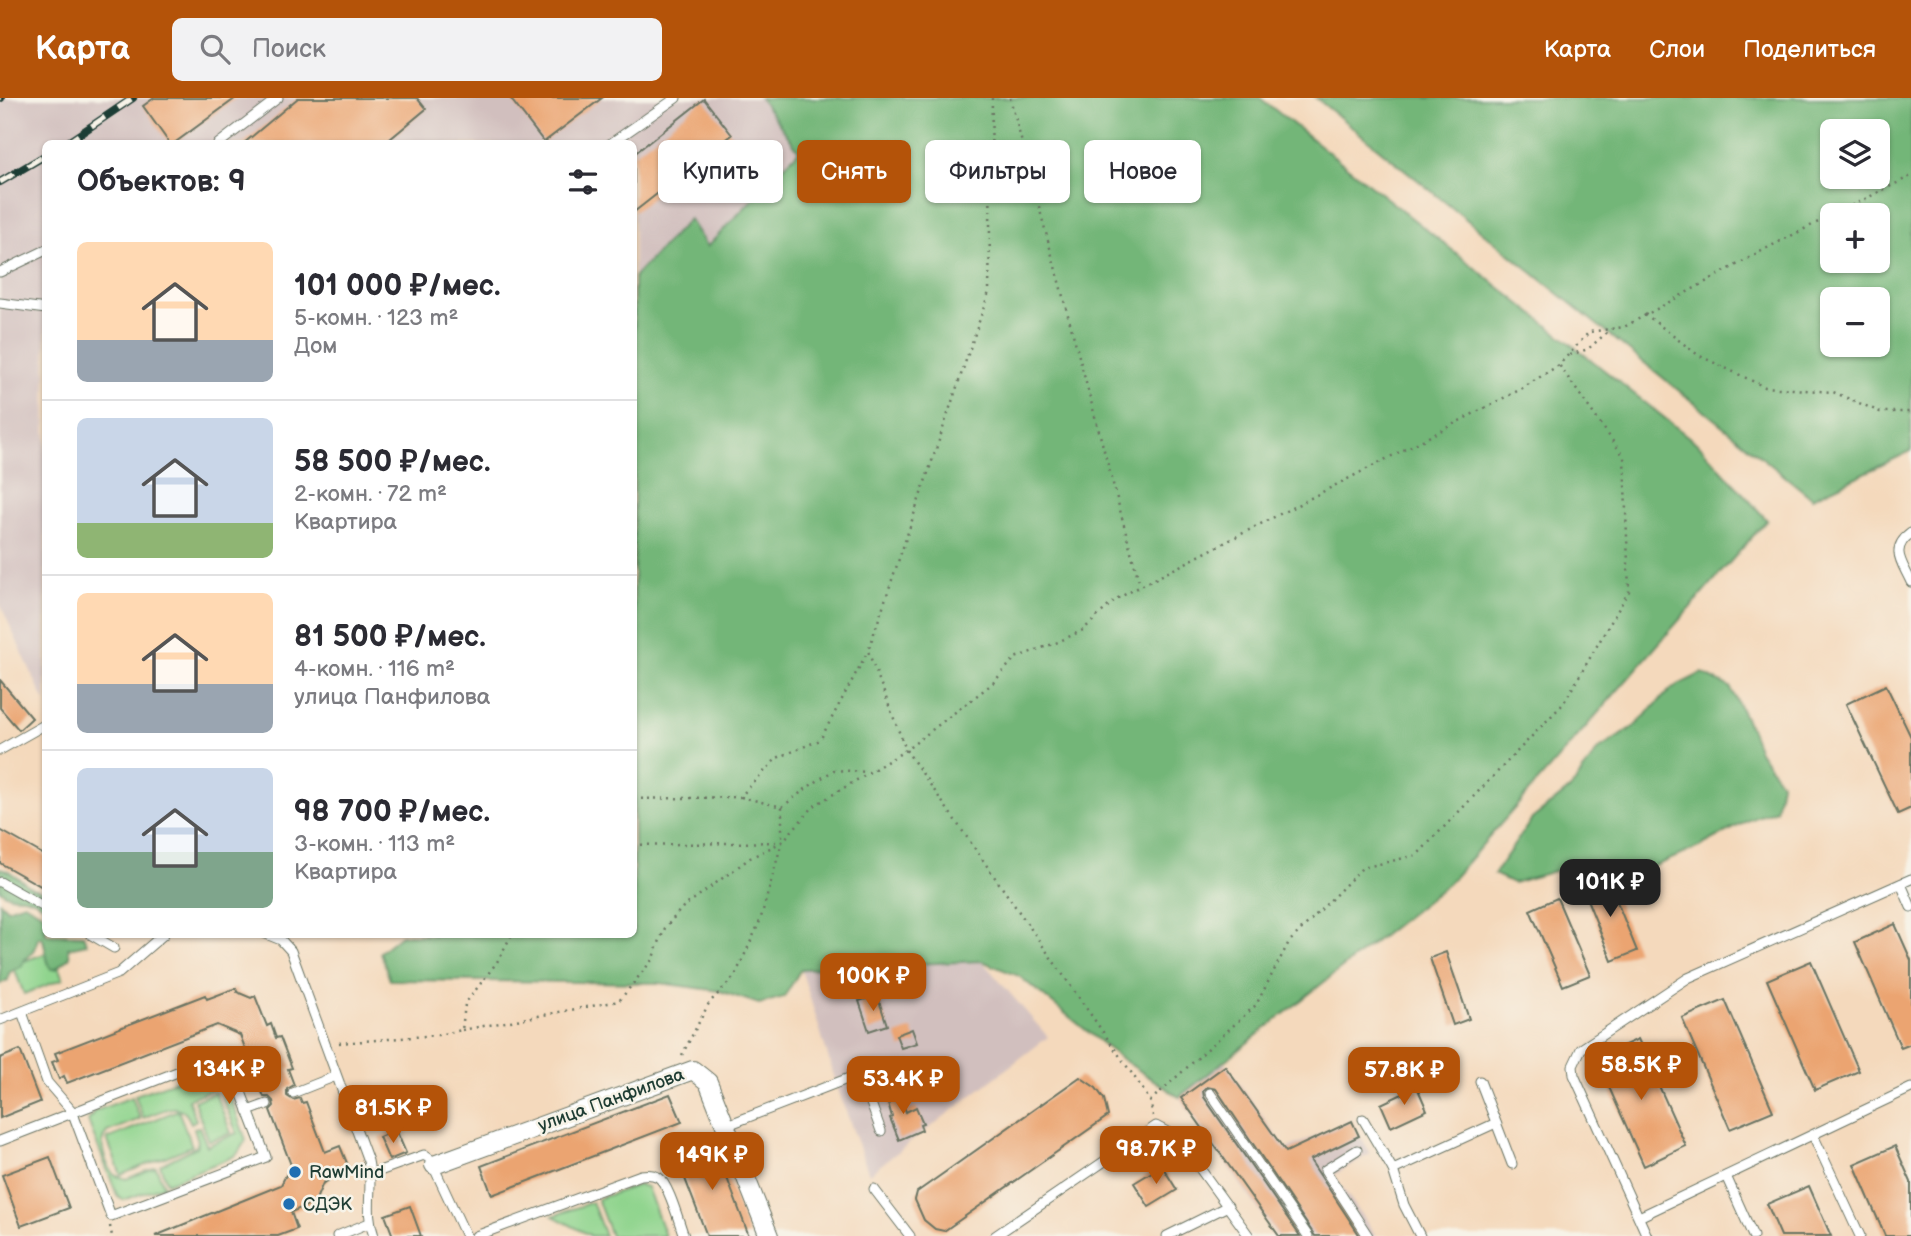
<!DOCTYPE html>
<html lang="ru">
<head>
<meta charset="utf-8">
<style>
	:root { --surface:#fff; --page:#f2f2f3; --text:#2b2b33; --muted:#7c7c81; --line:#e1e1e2; --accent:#b45309 }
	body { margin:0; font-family:"Balsamiq Sans",sans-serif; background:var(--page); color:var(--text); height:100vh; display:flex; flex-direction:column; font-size:26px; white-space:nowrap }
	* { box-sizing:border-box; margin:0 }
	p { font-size:23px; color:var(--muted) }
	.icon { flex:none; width:38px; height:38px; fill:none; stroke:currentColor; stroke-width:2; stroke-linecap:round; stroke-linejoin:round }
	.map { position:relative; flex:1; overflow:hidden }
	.details { position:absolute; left:42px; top:42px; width:595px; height:798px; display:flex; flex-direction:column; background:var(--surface); border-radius:10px; box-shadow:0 2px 5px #0004 }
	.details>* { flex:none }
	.guide { position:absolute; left:658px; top:42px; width:665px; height:63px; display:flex; gap:14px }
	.buttons { position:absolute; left:1820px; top:21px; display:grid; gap:14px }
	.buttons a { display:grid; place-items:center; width:70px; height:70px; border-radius:10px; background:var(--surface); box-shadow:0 2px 5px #0004; font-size:35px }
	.price { position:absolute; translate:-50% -60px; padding:0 16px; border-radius:14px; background:var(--accent); color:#fff; font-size:23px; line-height:46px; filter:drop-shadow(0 2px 4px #0008) }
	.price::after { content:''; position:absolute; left:50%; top:42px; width:21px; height:16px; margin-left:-10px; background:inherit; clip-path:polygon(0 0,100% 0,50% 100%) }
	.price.on { background:#222; color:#fff }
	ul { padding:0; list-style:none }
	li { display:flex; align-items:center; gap:21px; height:175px; padding:0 35px }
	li+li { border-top:2px solid var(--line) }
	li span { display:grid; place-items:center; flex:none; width:196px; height:140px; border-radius:10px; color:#555 }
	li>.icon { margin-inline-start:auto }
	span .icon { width:84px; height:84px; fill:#fffc; stroke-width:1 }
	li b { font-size:30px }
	h2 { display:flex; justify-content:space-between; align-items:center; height:84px; padding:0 35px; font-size:30px }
	.chip { padding:0 24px; border-radius:10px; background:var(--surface); box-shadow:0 2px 5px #0004; font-size:24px; line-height:63px }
	.chip.on { background:var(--accent); color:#fff }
	header { display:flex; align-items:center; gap:42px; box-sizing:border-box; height:98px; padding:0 35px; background:var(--accent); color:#fff }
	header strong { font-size:33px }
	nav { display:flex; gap:38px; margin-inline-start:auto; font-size:24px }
	.search { width:490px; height:63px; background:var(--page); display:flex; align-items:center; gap:18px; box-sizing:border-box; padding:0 24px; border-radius:10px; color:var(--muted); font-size:26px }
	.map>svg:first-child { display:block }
</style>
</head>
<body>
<header>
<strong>Карта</strong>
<div class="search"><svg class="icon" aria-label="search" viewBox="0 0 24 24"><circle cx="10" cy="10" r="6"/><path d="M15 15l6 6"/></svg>Поиск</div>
<nav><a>Карта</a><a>Слои</a><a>Поделиться</a></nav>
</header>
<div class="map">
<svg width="1911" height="1138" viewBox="0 0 1911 1138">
	<rect width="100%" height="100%" fill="#f7f3e8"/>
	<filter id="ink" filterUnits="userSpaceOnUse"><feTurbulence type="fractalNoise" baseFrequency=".0143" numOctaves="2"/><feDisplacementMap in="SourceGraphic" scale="14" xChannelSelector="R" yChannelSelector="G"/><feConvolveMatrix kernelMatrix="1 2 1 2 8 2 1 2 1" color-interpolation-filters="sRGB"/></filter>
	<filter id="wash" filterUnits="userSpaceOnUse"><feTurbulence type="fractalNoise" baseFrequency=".00686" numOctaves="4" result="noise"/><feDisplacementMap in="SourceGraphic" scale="28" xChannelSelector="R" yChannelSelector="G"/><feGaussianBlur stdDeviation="1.57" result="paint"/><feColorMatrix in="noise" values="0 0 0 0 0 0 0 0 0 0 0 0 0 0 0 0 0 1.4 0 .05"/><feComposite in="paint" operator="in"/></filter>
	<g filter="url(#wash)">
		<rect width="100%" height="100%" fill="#f4d9bc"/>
		<g fill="#d1bfbe">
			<polygon points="0,0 760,0 800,53 707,149 689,122 634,179 634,46 46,46 45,604 0,506"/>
			<polygon points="982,863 1048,939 869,1076 839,994 801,871"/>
			<polygon points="1224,964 1286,1051 1351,1022 1370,1056 1334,1077 1376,1138 1277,1138 1179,999"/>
		</g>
		<g fill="#8fd48d" stroke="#578860" stroke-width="2">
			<polygon points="52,853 63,881 24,896 13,867"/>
			<path d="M213,972L220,975L224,982L246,1042L237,1056L230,1060L167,1085L160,1067L196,1049L198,1043L194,1030L199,1029L207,1048L237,1035L218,989L188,1001L196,1022L191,1025C181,999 163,1013 143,1020L135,997L204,973Z"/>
			<polygon points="215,994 231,1035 209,1043 194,1003"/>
			<path d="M132,999L140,1021L107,1034C97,1045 106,1066 114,1077L126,1081L156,1069L164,1088L123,1102L117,1097L88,1023L95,1013Z"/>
			<polygon points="178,1012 192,1048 121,1077 107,1041"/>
			<polygon points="639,1087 647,1089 665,1138 611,1138 597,1101"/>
			<polygon points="592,1104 605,1138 591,1138 553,1118"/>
		</g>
		<g fill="#73b678" stroke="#497a56" stroke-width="2" fill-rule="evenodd">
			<polygon points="760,0 1260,0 1700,348 1767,422 1449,785 1179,999 1119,959 1019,878 982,863 801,871 784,899 759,906 720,893 659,885 390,882 380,854 401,837 634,836 634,179 689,121 707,149 799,53"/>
			<path d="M1316,0H1911V353L1812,400ZM1878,33V79H1832V33ZM1878,117V163H1832V117ZM1832,201H1878V247H1832Z"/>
			<polygon points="1702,575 1730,589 1750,630 1759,653 1781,685 1776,712 1749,722 1699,749 1650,770 1558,772 1513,785 1494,776 1532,721 1571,690 1598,652 1635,628 1672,590"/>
			<path d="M0,770L7,772L32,790L45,794V808C40,805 34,802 28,800C16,797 12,802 0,792Z"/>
			<path d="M0,804L7,811L24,805L45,817L46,836L83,837L87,846L68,850L70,859L56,871H51C44,859 47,851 42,839L38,840C37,848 31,858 24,862L22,867L9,875L8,882L0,886Z"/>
		</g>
		<g id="blocks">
			<g fill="#eba471">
				<polygon points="154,0 236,0 173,46 170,46 143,8"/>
				<polygon points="298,0 417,0 426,11 384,46 243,46"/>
				<polygon points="510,0 602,0 544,44"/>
				<polygon points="704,1 732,37 634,114 634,56"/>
				<polygon points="0,582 32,620 19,632 0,610"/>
				<polygon points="1886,587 1911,639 1911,710 1898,716 1846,606"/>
				<polygon points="0,732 46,758 46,791 0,765"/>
				<polygon points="1607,779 1637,853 1612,863 1582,789"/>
				<polygon points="1557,800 1590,877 1563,888 1530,812"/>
				<polygon points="1895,826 1911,862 1911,946 1901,950 1855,844"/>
				<polygon points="1446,854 1469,921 1453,927 1430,860"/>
				<polygon points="1811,863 1859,973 1815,992 1767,882"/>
				<polygon points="236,890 237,894 251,900 255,898 267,928 271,926 276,940 280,939 292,970 288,971 294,987 287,991 287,998 293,1002 300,1000 302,1005 306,1004 325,1054 340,1048 349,1070 326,1079 328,1083 323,1085 317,1099 318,1103 291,1114 297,1131 278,1138 155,1138 281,1087 291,1067 270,1012 274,1008 273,1003 269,999 264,999 240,937 217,927 67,985 64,978 59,981 52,964 58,962 55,955 205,897 207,901"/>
				<polygon points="877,897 887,927 869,933 859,903"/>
				<polygon points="1725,902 1773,1013 1730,1031 1682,920"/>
				<polygon points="912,931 917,945 901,950 896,937"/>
				<polygon points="1638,941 1686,1048 1644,1068 1596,960"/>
				<polygon points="20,952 40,1004 0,1020 0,960"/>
				<polygon points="1225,968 1286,1054 1352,1023 1359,1038 1310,1062 1360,1138 1315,1138 1216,991 1207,989 1203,993 1204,999 1300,1138 1279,1138 1181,1000"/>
				<polygon points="1080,979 1096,990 1104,1001 1108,1018 944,1133 935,1131 924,1122 915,1102 917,1094"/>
				<polygon points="1417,989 1427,1012 1391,1029 1381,1006"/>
				<polygon points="897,990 906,1014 916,1009 923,1025 920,1026 922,1032 899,1042 890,1020 892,1019 885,994"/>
				<polygon points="670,996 682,1024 492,1097 481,1068"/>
				<polygon points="396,1032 406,1055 389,1062 379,1039"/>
				<polygon points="713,1043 749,1138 707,1138 676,1057"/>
				<polygon points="1895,1048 1911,1084 1911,1138 1885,1138 1854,1066"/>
				<polygon points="50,1059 69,1110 21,1128 2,1077"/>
				<polygon points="1162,1068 1177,1092 1149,1109 1134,1085"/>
				<polygon points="1809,1088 1831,1138 1781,1138 1767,1106"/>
				<polygon points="410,1108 421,1138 393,1138 385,1117"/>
			</g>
		</g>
	</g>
	<g filter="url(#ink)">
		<use href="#blocks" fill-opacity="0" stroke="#6a7464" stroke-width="2"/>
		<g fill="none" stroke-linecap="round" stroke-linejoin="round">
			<defs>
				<g id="lane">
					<polyline points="218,46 278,0"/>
					<polyline points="610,46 676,0"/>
					<polyline points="0,174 46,152"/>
					<polyline points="0,205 46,211"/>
					<path d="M1911,435C1889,451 1902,464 1911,484"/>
					<polyline points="0,652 46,626"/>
					<polyline points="0,784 46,810"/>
					<polyline points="1901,786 1911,809"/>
					<polyline points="90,836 114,850"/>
					<path d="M266,836L281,842L291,853L368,1063C374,1089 364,1111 374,1138"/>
					<polyline points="0,922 119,875 164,836"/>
					<polyline points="1480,983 1512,1066"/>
					<polyline points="293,995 336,978"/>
					<polyline points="1210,995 1308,1138"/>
					<polyline points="248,1013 267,1006"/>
					<polyline points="1363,1021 1393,1072 1496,1025"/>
					<polyline points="725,1028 852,979 863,983 881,1033"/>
					<polyline points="1813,1037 1860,1138"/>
					<polyline points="0,1043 226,955 266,1059 111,1118 72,1013 47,984 22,914"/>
					<polyline points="1357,1052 1325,1072 1368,1138"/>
					<polyline points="1393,1072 1404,1107 1420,1138"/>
					<polyline points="371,1076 424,1057 430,1061 466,1138"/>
					<polyline points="1726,1078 1753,1138"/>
					<polyline points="874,1091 910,1138"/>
					<polyline points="1639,1119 1911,990"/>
					<polyline points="337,1138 369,1125"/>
					<path d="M476,1138L641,1077C647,1076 653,1076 658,1079C669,1086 679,1125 684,1138"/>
					<polyline points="995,1138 1156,1028 1177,1039 1249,1138"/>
					<polyline points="1167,1138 1228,1108"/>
					<polyline points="1647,1138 1574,977 1573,968 1581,951 1688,880 1911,781"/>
				</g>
				<polyline id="street" points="434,1067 693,972 708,984 769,1138"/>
			</defs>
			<use href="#lane" stroke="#6a7464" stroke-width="11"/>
			<use href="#street" stroke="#6a7464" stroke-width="20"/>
			<g stroke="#6a7464" stroke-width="2.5" stroke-dasharray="2 5" stroke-linecap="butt">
				<polyline points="992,0 989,194 868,553 906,652 1142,990 1150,1003 1153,1018"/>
				<polyline points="1010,0 1140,487"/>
				<polyline points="1833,117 1911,78"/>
				<polyline points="1645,216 1698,257 1765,289 1833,294 1880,314 1911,314"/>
				<polyline points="1570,257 1588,251 1611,231"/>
				<polyline points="741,699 782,709 782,744"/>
				<polyline points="634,701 740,699 777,660 820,642 868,553"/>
				<polyline points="782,709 808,689 834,672 869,674"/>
				<polyline points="634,747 779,744"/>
				<polyline points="462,932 619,903 652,862 665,830 682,810 750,760 782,744"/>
				<polyline points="339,945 438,937 462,932 465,906 497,864 512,836"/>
				<polyline points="682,957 709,905 735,878 760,823 782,744 814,708 906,652 993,585 1015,560 1058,544 1083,532 1116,501 1521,291 1559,267 1589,234 1624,229 1769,149 1832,117"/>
				<polyline points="1150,1003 1256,907 1289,844 1362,770 1417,757 1563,606 1629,493 1624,359 1559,267"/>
				<polyline points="110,1128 112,1138"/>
			</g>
			<use href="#lane" stroke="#fff" stroke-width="9"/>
			<use href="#street" stroke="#fff" stroke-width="18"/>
			<defs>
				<g id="rail">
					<polyline points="0,0 1,0"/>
					<polyline points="65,46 133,0"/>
					<polyline points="0,84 46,57"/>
				</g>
			</defs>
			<use href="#rail" stroke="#1f3d34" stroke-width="8"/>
			<use href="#rail" stroke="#f7f3e8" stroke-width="5" stroke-dasharray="16" stroke-linecap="butt"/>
		</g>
	</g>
	<g fill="#1f6fb2" stroke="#f7f3e8" stroke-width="2.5">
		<circle cx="295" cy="1074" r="7"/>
		<circle cx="289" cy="1106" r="7"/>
	</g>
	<g text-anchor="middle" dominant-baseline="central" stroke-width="5" stroke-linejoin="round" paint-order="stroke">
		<g font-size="18" fill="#1f3d34" stroke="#f7f3e8">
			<text transform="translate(611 1002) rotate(-20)">улица Панфилова</text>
		</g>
		<g font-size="18" fill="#1f3d34" stroke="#f7f3e8" text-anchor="start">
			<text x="309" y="1074">RawMind</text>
			<text x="303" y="1106">СДЭК</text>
		</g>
	</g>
</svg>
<div class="buttons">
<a><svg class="icon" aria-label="layers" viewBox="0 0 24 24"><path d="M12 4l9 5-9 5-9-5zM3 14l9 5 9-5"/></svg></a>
<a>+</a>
<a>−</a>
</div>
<b class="price on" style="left:1610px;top:821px">101K ₽</b>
<b class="price" style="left:873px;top:915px">100K ₽</b>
<b class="price" style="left:1641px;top:1004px">58.5K ₽</b>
<b class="price" style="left:229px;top:1008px">134K ₽</b>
<b class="price" style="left:1404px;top:1009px">57.8K ₽</b>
<b class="price" style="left:903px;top:1018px">53.4K ₽</b>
<b class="price" style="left:393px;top:1047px">81.5K ₽</b>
<b class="price" style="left:1156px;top:1088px">98.7K ₽</b>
<b class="price" style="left:712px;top:1094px">149K ₽</b>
<div class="guide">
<a class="chip">Купить</a>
<a class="chip on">Снять</a>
<a class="chip">Фильтры</a>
<a class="chip">Новое</a>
</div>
<section class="details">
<h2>Объектов: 9<svg class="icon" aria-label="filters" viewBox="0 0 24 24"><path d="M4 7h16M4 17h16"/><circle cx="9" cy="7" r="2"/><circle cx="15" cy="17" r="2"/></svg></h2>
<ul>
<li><span style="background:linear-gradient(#ffd9b3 70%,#9aa5b1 0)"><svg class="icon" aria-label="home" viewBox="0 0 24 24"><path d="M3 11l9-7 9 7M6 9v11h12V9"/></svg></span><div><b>101 000 ₽/мес.</b><p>5-комн. · 123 m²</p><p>Дом</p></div></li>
<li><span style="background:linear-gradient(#c9d6e8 75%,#8fb573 0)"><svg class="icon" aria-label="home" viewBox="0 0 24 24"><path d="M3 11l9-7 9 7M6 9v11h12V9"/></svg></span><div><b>58 500 ₽/мес.</b><p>2-комн. · 72 m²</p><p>Квартира</p></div></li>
<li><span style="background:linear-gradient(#ffd9b3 65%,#9aa5b1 0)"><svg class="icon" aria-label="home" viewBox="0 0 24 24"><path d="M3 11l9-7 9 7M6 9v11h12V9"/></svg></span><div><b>81 500 ₽/мес.</b><p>4-комн. · 116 m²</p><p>улица Панфилова</p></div></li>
<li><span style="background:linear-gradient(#c9d6e8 60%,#7fa58c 0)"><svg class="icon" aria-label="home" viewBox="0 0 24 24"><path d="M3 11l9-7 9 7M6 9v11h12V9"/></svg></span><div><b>98 700 ₽/мес.</b><p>3-комн. · 113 m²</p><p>Квартира</p></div></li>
</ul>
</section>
</div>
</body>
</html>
